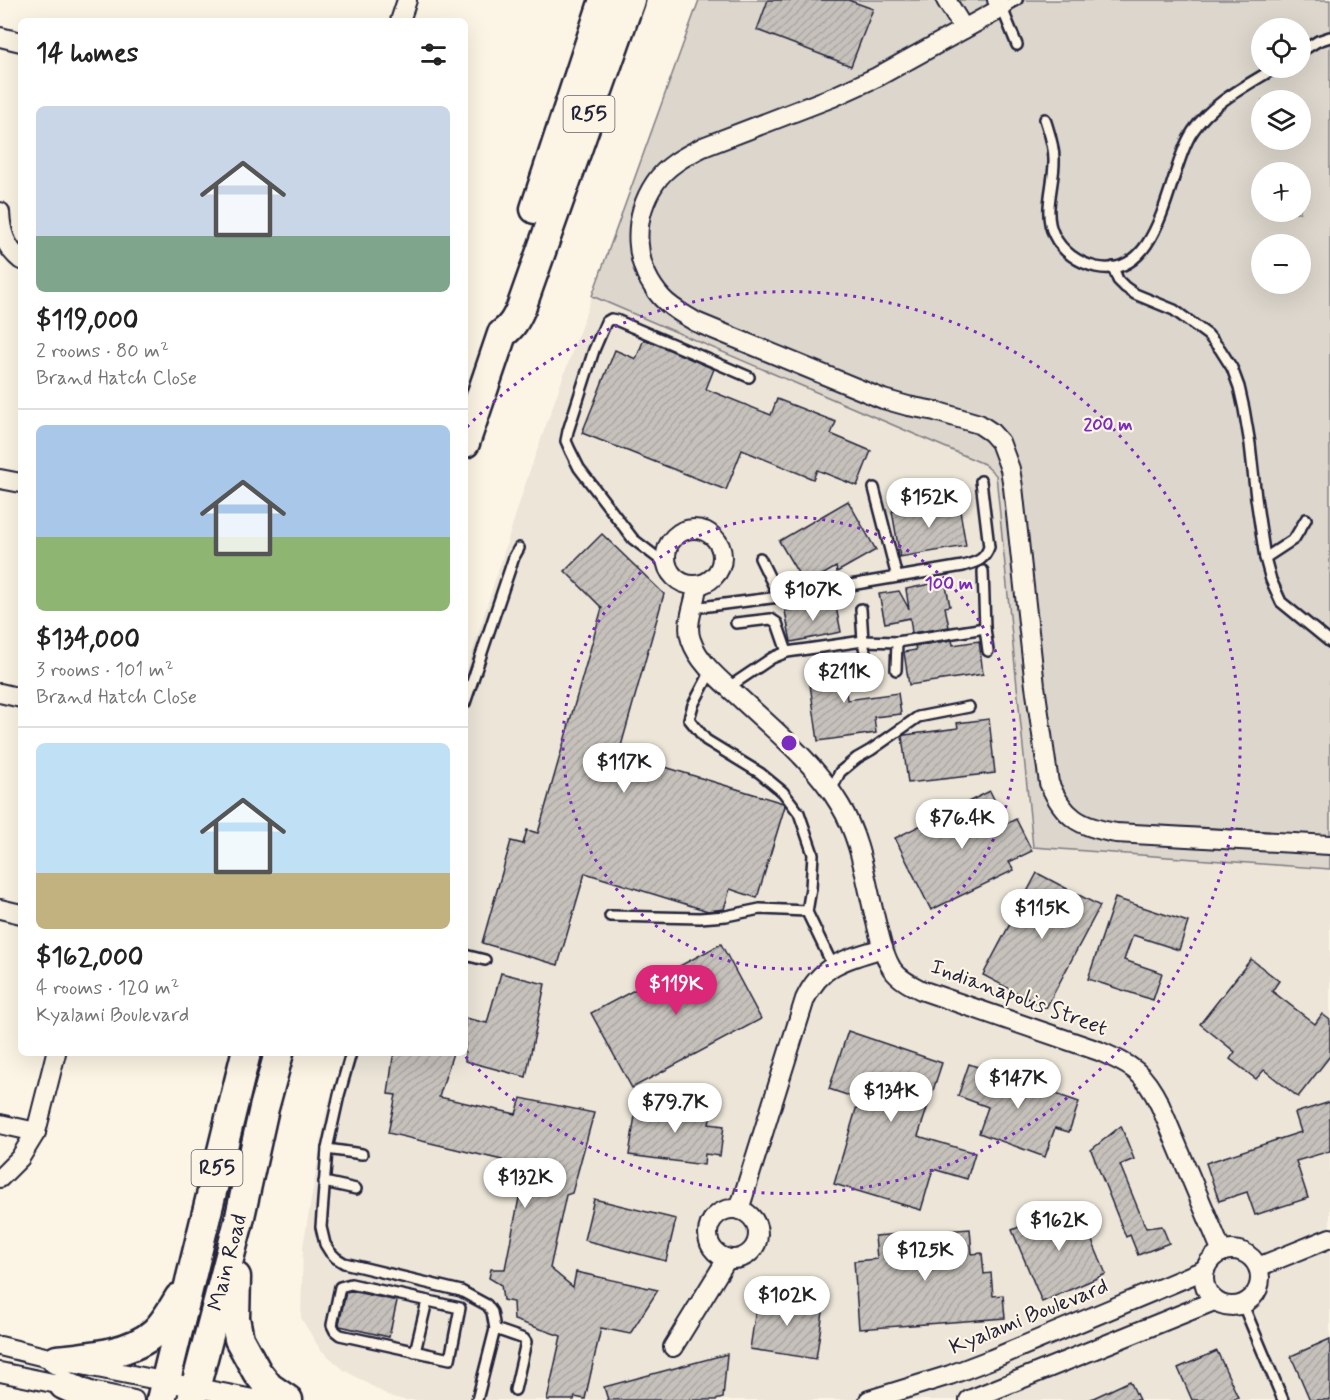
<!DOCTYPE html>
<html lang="en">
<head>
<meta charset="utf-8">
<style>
	:root { --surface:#fff; --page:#f6f6f6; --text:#222; --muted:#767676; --line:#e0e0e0; --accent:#db2777 }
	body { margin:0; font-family:Mynerve,sans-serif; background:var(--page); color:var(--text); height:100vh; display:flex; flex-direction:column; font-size:22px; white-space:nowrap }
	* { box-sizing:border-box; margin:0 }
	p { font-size:20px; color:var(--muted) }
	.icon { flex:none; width:33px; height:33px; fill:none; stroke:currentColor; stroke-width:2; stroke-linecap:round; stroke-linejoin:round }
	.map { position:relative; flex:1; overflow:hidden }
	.side { position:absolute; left:18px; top:18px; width:450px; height:1038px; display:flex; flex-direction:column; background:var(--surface); border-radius:9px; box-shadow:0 6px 24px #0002 }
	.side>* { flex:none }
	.tools { position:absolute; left:1251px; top:18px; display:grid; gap:12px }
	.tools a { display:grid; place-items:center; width:60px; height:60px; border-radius:50%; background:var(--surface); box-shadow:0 6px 24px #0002; font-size:30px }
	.price { position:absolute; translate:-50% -51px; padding:0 14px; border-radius:21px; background:#fff; color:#222; font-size:20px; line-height:39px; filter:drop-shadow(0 2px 3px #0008) }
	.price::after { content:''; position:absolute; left:50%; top:36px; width:18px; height:14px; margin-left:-9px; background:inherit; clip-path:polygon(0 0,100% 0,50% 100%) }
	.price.current { background:var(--accent); color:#fff }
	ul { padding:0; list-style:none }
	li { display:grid; align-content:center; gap:12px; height:318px; padding:0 18px }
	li+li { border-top:2px solid var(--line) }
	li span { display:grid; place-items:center; height:186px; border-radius:9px; color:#555 }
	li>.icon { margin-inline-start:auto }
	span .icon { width:108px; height:108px; fill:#fffc; stroke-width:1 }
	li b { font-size:26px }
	h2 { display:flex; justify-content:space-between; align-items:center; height:72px; padding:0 18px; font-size:26px }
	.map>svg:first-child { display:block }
</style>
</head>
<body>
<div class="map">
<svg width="1330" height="1400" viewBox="0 0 1330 1400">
	<defs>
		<pattern id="building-hatch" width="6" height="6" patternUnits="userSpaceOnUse" patternTransform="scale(1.5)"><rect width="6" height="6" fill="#c6c1bb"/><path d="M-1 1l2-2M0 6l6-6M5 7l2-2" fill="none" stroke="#aaa6a2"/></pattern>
	</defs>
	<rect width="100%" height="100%" fill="#fcf5e5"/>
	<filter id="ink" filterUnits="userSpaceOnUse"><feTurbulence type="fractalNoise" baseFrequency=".0167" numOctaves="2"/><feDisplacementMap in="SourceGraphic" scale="12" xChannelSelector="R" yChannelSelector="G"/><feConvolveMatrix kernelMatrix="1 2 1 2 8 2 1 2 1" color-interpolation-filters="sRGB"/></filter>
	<g filter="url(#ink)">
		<polygon fill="#ece5d8" points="592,296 984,464 996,475 1034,847 1330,869 1330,1400 404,1400 389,1396 344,1370 320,1349 301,1318 303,1247 326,1112 344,1053 465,1053 465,675 529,473"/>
		<path fill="#dcd6cc" stroke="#7f7c84" stroke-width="1.5" fill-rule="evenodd" d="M699,0H1330V869L1033,847L996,475L984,464L592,296ZM1262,28H1300V68H1262ZM1262,100H1300V140H1262ZM1262,172H1300V212H1262ZM1262,244H1300V284H1262Z"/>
		<g fill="url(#building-hatch)" stroke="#22223b" stroke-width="1.5">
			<polygon points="768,0 848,0 873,9 851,66 757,30"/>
			<polygon points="644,339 714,369 706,389 771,415 777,399 836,422 831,434 871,451 857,486 817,470 813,479 742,450 726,490 582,433 615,350 636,359"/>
			<polygon points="848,501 876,550 837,572 836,567 805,585 779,541"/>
			<polygon points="946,502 947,507 959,505 966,546 900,557 892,511"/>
			<polygon points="602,534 664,594 619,753 783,803 785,806 757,898 730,889 724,909 708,911 585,873 558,965 482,943 511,841 523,844 527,830 538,833 602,608 565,571"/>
			<polygon points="945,581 950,606 945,607 949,627 912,633 910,618 885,623 879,594 899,591 909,609 906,589"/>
			<polygon points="835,602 841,632 791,642 785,611"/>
			<polygon points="952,640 953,645 979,641 983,674 909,685 904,652 916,650 915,646"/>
			<polygon points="842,659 847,700 898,693 901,714 874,717 876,733 818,741 807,663"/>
			<polygon points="989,719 995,773 908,783 902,736 905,735 958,728 957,723"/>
			<polygon points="990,791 1006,824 1016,819 1032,851 1009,862 1014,870 931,910 895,838"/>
			<polygon points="1037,873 1100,906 1046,1008 983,975"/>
			<polygon points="1115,898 1188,922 1179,950 1133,935 1124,960 1162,973 1153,1000 1088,979"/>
			<polygon points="721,944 761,1019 632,1088 591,1013"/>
			<polygon points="1251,959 1279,981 1272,991 1315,1024 1322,1014 1330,1020 1330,1056 1298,1097 1264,1070 1256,1079 1230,1059 1235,1052 1200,1024"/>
			<polygon points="501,973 545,984 526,1077 465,1061 465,1018 487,1023"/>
			<polygon points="848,1031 942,1063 918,1136 975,1153 967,1179 933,1169 921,1210 834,1184 859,1099 829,1089"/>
			<polygon points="397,1053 453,1053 439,1097 516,1114 521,1098 594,1113 572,1193 566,1195 550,1268 573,1287 576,1272 658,1290 630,1334 601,1328 585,1399 575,1397 574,1400 547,1400 561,1336 514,1320 513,1302 503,1300 501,1285 489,1278 491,1269 505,1269 521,1188 502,1160 388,1133 396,1095 388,1094 393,1057"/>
			<polygon points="969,1064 1079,1102 1069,1132 1055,1128 1045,1157 979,1133 988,1107 958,1096"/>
			<polygon points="637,1102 711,1112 709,1124 724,1126 720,1156 705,1154 704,1165 629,1155"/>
			<polygon points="1330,1102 1330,1151 1296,1161 1308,1198 1255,1215 1247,1192 1219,1201 1206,1163 1301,1132 1295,1113"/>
			<polygon points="1121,1126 1134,1159 1120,1165 1146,1228 1162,1226 1169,1243 1138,1255 1130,1235 1126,1237 1091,1150"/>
			<polygon points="594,1199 676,1219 666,1261 584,1240"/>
			<polygon points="1076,1203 1106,1274 1042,1302 1012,1230"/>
			<polygon points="970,1229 972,1254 982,1253 984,1274 991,1273 993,1296 1003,1295 1005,1318 859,1329 854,1261 877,1259 875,1236"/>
			<polygon points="351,1291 397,1301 389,1337 340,1326 339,1324 346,1292"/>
			<polygon points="758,1295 824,1305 816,1359 750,1349"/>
			<polygon points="1330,1339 1330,1400 1310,1400 1291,1356"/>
			<polygon points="1217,1351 1238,1397 1231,1400 1192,1400 1178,1368"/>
			<polygon points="727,1354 723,1398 716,1400 608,1400 604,1387"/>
			<polygon points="1130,1381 1139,1400 1089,1400"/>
		</g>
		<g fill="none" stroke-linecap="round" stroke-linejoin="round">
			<defs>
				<g id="service">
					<polyline points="1017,45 1002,8 1017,0"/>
					<polyline points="1300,52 1318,41 1330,37"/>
					<path d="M1045,119C1049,132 1054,145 1054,159C1055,183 1042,212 1054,235C1062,252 1079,263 1096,267C1163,281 1167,169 1193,131C1213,102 1246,86 1275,68"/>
					<polyline points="1113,267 1118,280 1125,287 1135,294 1174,310 1208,335 1220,349 1232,368 1239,387 1244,409 1250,444 1256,498 1265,558 1271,580 1281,602 1330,642"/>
					<polyline points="874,488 897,577"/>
					<polyline points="760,558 779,597"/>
					<polyline points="1265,558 1294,539 1306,519"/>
					<polyline points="667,565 633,539 579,468 570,450 566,441 568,431 594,350 606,322 611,319 616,320 749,377"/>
					<path d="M693,608L779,597L963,566C976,562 984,561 989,547L981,481"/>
					<polyline points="861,609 863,641 869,674"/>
					<polyline points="736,623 771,619 777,623 787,652"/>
					<polyline points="985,628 988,651"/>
					<polyline points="896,670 897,642"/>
					<polyline points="711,671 693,705 689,719 706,740 760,773 783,792 799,813 813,854 811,888 807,912 833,966"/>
					<polyline points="729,687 772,658 787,652 863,641 897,642 985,628 983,571"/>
					<polyline points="465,703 514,557 519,548"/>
					<polyline points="831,791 840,772 857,758 871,750 918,717 969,707"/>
					<polyline points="610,916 700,918 726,916 760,909 807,911"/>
					<polyline points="465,955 485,960"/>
					<polyline points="351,1053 339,1095 327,1149 321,1227 325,1244 330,1252 336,1258 344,1263 461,1291 487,1305 492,1312 495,1329 477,1400"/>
					<polyline points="327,1149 362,1154"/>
					<polyline points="324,1182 356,1189"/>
					<polygon points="351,1284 460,1308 450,1359 340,1335 335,1331 332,1325 340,1287"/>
					<polyline points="1243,1305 1283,1400"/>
					<polyline points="495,1329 524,1339 526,1342 515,1390"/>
					<polyline points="415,1352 427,1301"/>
				</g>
				<g id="minor">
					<polyline points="946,0 964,29"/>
					<path d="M997,0L1002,8L877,77L833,97L703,147C685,156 666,166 655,183C631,219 633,266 662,298C672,309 685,315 696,322L883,399L908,406L935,411L979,424L991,432L1000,442L1010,469L1013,487L1035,686L1049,783C1064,818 1080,827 1116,833L1330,845"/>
					<polyline points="400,21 407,0"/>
					<polyline points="0,37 21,42"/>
					<path d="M0,212C1,232 5,247 21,260"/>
					<polyline points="0,479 21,483"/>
					<circle cx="694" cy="557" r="28"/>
					<path d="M702,584L697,587C695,604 685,624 691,640C699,664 723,682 741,699C776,732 815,763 840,805C861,839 866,883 876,922C880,937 883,955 892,969C899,979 911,985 921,990L1099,1051C1133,1066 1143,1071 1160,1105L1222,1252"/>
					<polyline points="0,693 21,698"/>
					<polyline points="0,909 21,914"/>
					<polyline points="0,1124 36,1132"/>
					<polyline points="0,1178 20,1158 36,1132 56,1053"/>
					<circle cx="733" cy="1234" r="25"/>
					<path d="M739,1210L805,999C822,963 847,959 883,948"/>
					<circle cx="1232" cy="1278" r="28"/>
					<polyline points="1258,1267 1330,1238"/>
					<polyline points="0,1346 57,1360 258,1400"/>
					<polyline points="673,1347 727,1259"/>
					<polyline points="0,1372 134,1400"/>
					<polyline points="869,1400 950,1375 992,1359 1204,1270"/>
					<polyline points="969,1400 1214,1301"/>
				</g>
				<g id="primary">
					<polyline points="535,209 604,0"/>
					<path d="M465,443L502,334C512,327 516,319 521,308L630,0"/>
					<polyline points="236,1277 235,1318 239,1339 257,1372 269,1387 288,1400"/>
					<path d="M57,1360C87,1357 131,1354 155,1332C164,1323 172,1310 179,1298"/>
					<polyline points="64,1385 97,1400"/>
					<polyline points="161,1400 246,1053"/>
					<path id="s1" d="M192,1400L239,1221L264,1108L279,1053"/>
				</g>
			</defs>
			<use href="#service" stroke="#22223b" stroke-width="14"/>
			<use href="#minor" stroke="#22223b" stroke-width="22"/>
			<use href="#primary" stroke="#22223b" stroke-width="33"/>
			<use href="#service" stroke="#fcf5e5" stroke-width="9"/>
			<use href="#minor" stroke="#fcf5e5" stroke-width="18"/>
			<use href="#primary" stroke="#fcf5e5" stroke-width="28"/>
		</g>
	</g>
	<g fill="none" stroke="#7b2cbf" stroke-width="3" stroke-dasharray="3 6">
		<circle cx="789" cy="743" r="226"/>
		<path d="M467 427A451 451 0 1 1 462 1053"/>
	</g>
	<g text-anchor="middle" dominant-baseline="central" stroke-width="4.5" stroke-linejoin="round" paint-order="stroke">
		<g fill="#fcf5e5" stroke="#63616e" stroke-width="1.5">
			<rect x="563.5" y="96" width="51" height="36" rx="4.5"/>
			<rect x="191.5" y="1150" width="51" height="36" rx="4.5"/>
		</g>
		<g font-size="21" font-weight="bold" fill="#22223b">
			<text x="589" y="114">R55</text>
			<text x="217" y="1168">R55</text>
		</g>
		<g font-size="22" fill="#22223b" stroke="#fcf5e5">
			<text transform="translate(1019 998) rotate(20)">Indianapolis Street</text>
			<text stroke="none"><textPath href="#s1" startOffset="142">Main Road</textPath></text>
			<text transform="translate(1029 1317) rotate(-22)">Kyalami Boulevard</text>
		</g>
	</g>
	<circle cx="789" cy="743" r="9" fill="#7b2cbf" stroke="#fcf5e5" stroke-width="3"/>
	<g font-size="18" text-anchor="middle" font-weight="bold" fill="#7b2cbf" stroke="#fcf5e5" stroke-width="4.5" stroke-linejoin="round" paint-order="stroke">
		<text x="1108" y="430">200 m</text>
		<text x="949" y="589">100 m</text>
	</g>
</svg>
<div class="tools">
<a><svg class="icon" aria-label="locate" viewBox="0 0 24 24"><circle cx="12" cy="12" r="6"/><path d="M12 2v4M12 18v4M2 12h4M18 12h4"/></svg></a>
<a><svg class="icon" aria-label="layers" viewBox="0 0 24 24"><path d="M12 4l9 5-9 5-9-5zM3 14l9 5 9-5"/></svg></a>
<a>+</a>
<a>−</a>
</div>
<b class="price" style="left:929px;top:529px">$152K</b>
<b class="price" style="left:813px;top:622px">$107K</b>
<b class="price" style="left:844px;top:704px">$211K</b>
<b class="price" style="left:624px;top:794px">$117K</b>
<b class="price" style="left:962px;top:850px">$76.4K</b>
<b class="price" style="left:1042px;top:940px">$115K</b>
<b class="price current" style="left:676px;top:1016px">$119K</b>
<b class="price" style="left:1018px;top:1110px">$147K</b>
<b class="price" style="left:891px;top:1123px">$134K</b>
<b class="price" style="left:675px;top:1134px">$79.7K</b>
<b class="price" style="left:525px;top:1209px">$132K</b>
<b class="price" style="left:1059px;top:1252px">$162K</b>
<b class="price" style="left:925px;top:1282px">$125K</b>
<b class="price" style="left:787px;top:1327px">$102K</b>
<section class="side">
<h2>14 homes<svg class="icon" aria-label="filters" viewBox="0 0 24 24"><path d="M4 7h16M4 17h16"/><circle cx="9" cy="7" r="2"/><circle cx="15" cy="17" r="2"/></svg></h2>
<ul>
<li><span style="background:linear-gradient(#c9d6e8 70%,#7fa58c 0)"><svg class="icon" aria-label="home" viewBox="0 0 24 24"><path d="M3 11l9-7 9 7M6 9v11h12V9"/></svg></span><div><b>$119,000</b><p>2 rooms · 80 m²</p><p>Brand Hatch Close</p></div></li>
<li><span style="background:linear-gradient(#a9c7e8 60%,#8fb573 0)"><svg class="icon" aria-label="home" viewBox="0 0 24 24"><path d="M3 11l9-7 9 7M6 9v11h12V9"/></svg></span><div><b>$134,000</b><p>3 rooms · 101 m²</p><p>Brand Hatch Close</p></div></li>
<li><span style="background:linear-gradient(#bfe0f5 70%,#c2b280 0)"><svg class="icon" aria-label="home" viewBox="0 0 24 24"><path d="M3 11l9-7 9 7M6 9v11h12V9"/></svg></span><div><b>$162,000</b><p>4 rooms · 120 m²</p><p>Kyalami Boulevard</p></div></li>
</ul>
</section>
</div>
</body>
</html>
